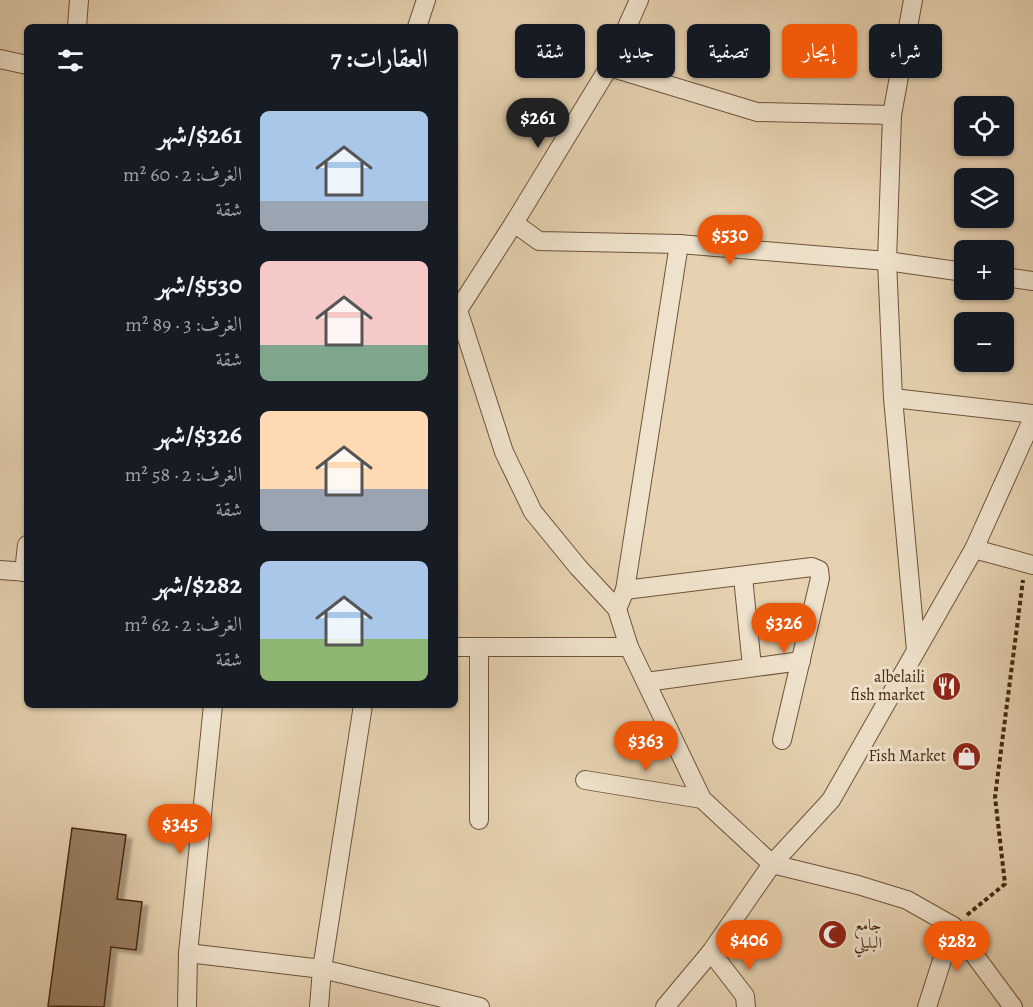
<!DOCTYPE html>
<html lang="ar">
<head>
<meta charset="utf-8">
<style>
	:root { --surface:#171b24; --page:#242831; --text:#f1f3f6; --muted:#9ea1a6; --accent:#ea580c }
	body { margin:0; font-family:Alegreya,Amiri,serif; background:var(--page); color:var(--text); direction:rtl; height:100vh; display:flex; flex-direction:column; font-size:22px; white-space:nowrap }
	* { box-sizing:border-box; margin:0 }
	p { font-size:20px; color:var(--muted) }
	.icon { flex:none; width:33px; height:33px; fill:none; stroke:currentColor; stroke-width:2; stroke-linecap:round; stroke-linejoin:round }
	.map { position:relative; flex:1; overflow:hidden; direction:ltr }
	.side { position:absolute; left:24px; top:24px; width:434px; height:684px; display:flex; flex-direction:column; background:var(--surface); border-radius:9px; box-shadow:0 2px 4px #0004; direction:rtl }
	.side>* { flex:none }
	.hud { position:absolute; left:476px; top:24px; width:466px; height:54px; direction:rtl; display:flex; gap:12px }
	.controls { position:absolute; left:954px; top:96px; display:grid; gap:12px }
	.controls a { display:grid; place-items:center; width:60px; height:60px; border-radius:9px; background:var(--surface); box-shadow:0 2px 4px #0004; font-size:30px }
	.price { position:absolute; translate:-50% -51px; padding:0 14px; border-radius:21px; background:var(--accent); color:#fff; font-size:20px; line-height:39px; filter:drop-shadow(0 2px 3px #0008) }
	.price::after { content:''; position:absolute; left:50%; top:36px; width:18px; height:14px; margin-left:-9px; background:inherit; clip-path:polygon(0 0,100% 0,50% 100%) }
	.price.on { background:#222; color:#fff }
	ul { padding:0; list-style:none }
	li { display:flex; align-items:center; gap:18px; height:150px; padding:0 30px }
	li span { display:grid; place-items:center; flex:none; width:168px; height:120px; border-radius:9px; color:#555 }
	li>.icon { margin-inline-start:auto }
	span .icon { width:72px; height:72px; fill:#fffc; stroke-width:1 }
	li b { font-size:26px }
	h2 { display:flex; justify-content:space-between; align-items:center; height:72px; padding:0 30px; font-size:26px }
	.tag { padding:0 21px; border-radius:9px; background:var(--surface); box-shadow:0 2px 4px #0004; font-size:21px; line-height:54px }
	.tag.on { background:var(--accent); color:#fff }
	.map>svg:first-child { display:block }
</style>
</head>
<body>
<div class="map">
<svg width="1033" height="1007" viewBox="0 0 1033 1007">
	<defs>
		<filter id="shadow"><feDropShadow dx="6" dy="4" stdDeviation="1.5" flood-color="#0004"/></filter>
	</defs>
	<rect width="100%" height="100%" fill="#e6d2b1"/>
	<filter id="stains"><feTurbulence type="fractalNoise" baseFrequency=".00333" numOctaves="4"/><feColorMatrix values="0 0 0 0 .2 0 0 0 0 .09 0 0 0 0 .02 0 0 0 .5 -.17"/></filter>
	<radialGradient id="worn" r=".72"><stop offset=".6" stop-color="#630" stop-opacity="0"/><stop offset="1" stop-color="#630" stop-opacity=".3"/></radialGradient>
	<polygon fill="#998064" stroke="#462811" stroke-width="1.5" filter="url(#shadow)" points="72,828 126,835 117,899 142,902 136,950 111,947 104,1007 48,1006"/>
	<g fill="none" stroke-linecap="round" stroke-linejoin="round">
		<defs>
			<g id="street">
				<polyline points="913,0 892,115 887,261 893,398 916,650"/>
				<polyline points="77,27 79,0"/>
				<polyline points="417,27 426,0"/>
				<polyline points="0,59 27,65"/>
				<polyline points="609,67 757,112 892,115"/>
				<polyline points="514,223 539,241 679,244 887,261 964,272"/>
				<polyline points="1004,277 1033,281"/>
				<polyline points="458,310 504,452 533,512 578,567 617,609 629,647 702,799 772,864 858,885 907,900 953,926 1013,1007"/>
				<polyline points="458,310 514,223 609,67 639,0"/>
				<polyline points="893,398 1033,414"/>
				<polyline points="974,549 1033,565"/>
				<polyline points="0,570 27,572"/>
				<polyline points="24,572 27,545"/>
				<polyline points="743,577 752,667"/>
				<polyline points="625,590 812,567 819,570 820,578 782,740"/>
				<polyline points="617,609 625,590 679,244"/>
				<polyline points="454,647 629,647"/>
				<polyline points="646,682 801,661"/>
				<polyline points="585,780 702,799"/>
				<polyline points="479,820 479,648"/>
				<polyline points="711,952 745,996 746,1007"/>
				<polyline points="188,953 322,969 480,1007"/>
				<polyline points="187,1007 188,953 213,705"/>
				<polyline points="319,1007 322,969 363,705"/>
				<polyline points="665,1007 711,952 772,864 831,800 974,549 1033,418"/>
				<polyline points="927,1007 953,926"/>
			</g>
		</defs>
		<use href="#street" stroke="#6e5239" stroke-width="20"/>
		<polyline stroke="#462811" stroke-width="4" stroke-dasharray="4.5 3" stroke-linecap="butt" points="967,915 1005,884 995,797 1023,580"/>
		<use href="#street" stroke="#efe2cc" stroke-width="18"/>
	</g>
	<defs>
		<symbol id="restaurant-disc" viewBox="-11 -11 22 22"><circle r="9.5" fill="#8f2418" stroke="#efe2cc"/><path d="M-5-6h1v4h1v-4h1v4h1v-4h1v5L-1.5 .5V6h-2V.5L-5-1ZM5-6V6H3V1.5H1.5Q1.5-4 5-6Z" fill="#fff"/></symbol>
		<symbol id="shop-disc" viewBox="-11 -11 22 22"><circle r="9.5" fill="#8f2418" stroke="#efe2cc"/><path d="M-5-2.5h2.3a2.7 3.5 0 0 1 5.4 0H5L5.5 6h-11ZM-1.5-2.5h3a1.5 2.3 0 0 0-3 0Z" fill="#fff"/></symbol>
		<symbol id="mosque-disc" viewBox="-11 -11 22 22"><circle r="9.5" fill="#8f2418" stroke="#efe2cc"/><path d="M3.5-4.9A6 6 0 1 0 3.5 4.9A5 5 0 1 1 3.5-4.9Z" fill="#fff"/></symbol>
	</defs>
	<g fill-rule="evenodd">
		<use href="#restaurant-disc" x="930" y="670" width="33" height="33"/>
		<use href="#shop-disc" x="950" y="740" width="33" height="33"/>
		<use href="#mosque-disc" x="816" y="918" width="33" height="33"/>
	</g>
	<g text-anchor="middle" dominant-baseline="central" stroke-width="6" stroke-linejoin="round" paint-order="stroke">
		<g font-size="16" fill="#462811" stroke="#efe2cc" text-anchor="end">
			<text x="925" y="677">albelaili<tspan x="925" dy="18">fish market</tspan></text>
			<text x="946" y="756">Fish Market</text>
			<text x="854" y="925" text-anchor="start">جامع<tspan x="854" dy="18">البليلي</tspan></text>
		</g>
	</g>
	<rect width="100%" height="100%" filter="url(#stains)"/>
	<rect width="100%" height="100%" fill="url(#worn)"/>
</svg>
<div class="controls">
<a><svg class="icon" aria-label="locate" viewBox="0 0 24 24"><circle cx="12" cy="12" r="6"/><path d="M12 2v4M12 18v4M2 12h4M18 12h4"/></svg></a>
<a><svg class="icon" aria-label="layers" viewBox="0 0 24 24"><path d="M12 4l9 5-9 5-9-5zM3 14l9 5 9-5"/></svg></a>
<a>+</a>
<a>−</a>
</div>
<b class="price on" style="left:538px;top:149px">$261</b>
<b class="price" style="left:730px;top:266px">$530</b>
<b class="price" style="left:784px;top:654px">$326</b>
<b class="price" style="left:646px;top:772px">$363</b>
<b class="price" style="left:180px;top:855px">$345</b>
<b class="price" style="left:749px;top:971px">$406</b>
<b class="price" style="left:957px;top:972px">$282</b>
<div class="hud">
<a class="tag">شراء</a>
<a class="tag on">إيجار</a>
<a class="tag">تصفية</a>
<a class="tag">جديد</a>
<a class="tag">شقة</a>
</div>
<section class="side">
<h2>العقارات: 7<svg class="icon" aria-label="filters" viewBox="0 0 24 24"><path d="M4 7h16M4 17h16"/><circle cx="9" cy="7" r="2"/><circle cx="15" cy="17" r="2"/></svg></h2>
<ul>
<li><span style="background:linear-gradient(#a9c7e8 75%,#9aa5b1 0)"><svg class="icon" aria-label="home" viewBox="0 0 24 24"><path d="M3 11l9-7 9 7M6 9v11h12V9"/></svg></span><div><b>$261/شهر</b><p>الغرف: 2 · 60 m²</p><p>شقة</p></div></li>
<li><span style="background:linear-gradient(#f6c9c9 70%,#7fa58c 0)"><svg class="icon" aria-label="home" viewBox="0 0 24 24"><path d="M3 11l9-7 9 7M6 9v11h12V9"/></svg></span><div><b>$530/شهر</b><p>الغرف: 3 · 89 m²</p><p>شقة</p></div></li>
<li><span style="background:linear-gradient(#ffd9b3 65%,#9aa5b1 0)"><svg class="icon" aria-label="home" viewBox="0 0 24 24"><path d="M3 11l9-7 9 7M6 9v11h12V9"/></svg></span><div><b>$326/شهر</b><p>الغرف: 2 · 58 m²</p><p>شقة</p></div></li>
<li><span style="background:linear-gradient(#a9c7e8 65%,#8fb573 0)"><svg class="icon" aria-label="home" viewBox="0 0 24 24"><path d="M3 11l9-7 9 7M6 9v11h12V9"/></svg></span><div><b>$282/شهر</b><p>الغرف: 2 · 62 m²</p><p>شقة</p></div></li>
</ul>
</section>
</div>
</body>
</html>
